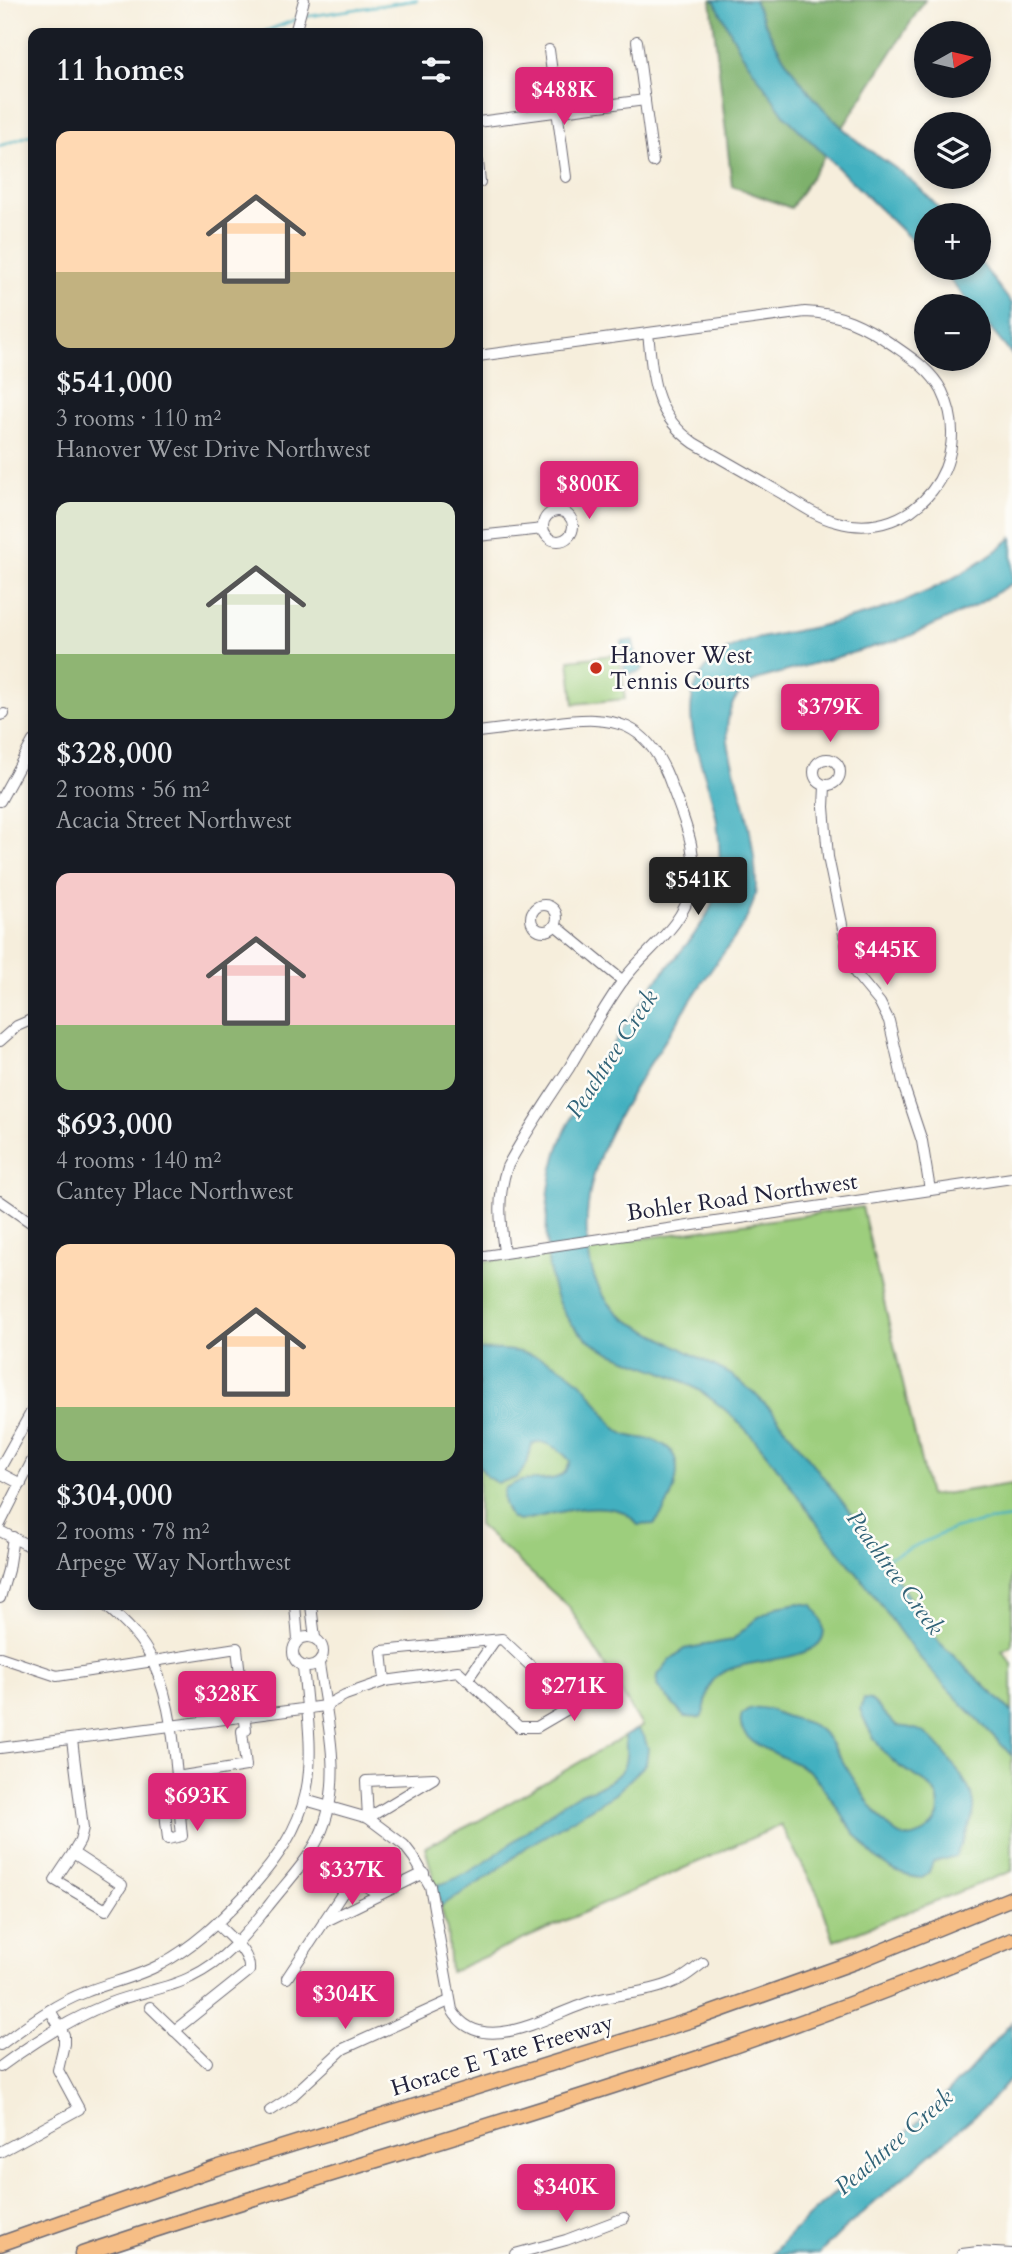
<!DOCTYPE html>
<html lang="en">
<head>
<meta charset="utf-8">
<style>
	:root { --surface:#171b24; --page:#20242c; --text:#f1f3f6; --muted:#9ea1a6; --accent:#db2777 }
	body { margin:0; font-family:Cardo,serif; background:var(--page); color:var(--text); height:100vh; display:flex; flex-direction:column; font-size:26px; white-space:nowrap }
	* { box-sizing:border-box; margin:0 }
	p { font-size:23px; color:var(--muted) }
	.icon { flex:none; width:38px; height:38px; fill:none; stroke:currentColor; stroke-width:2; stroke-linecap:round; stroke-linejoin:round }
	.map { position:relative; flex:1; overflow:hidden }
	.panel { position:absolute; left:28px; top:28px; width:455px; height:1582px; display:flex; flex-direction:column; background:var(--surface); border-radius:14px; box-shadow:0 4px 10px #0003 }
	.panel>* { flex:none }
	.needle { width:46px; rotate:82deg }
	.buttons { position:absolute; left:914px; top:21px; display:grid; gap:14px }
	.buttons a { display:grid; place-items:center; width:77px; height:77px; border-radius:50%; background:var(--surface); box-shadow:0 4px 10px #0003; font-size:35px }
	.price { position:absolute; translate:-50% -60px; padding:0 16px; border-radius:7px; background:var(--accent); color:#fff; font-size:23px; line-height:46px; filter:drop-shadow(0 2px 4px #0008) }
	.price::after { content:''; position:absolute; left:50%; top:42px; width:21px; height:16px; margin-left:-10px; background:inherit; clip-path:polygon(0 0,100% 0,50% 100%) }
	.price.active { background:#222; color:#fff }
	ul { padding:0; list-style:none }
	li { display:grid; align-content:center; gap:14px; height:371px; padding:0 28px }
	li span { display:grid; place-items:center; height:217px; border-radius:14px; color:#555 }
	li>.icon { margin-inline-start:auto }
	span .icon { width:126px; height:126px; fill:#fffc; stroke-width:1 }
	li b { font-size:30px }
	h2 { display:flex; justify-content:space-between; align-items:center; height:84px; padding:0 28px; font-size:30px }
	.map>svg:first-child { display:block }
</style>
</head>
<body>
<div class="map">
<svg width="1012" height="2254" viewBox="0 0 1012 2254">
	<rect width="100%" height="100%" fill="#fdfcf7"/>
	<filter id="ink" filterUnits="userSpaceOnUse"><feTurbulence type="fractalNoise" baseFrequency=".0143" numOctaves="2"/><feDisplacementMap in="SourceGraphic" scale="14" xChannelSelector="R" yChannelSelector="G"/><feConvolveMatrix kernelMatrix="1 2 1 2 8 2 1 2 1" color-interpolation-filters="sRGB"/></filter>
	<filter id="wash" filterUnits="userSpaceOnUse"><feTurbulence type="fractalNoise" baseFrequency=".00686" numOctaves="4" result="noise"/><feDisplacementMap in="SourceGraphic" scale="28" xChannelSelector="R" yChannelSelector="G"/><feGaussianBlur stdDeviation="1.57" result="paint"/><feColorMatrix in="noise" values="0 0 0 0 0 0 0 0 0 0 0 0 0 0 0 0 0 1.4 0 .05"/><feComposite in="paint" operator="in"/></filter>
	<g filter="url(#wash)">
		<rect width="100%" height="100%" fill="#f6eedc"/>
		<g fill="#9dce7d" stroke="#60785c" stroke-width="2">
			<polygon points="619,654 625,699 574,704 569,660"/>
			<polygon points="862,1207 929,1496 1012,1484 1012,1646 1002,1651 1012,1664 1012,1871 834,1941 819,1897 781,1825 450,1972 447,1930 425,1847 478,1821 642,1726 569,1607 478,1525 478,1262"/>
		</g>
		<polygon fill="#7eb16c" stroke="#506a54" stroke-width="2" points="711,0 925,0 791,208 732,186"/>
		<g fill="#42b0c0" stroke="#32697e" stroke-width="2">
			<path d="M714,0H754C776,53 811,101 855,139C871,153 890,163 907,177C921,188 933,202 945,215H926V254L785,116L742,54Z"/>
			<polygon points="978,259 1012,304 1012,355 978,314 978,306 972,306 939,268 978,268"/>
			<path d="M1012,538V583L975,606L905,638L759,679C703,706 736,767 746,811C751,835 756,861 756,885C755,919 727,946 709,973C691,999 675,1026 657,1053C620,1110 583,1166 587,1237C589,1272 598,1299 627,1320L730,1374L753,1392L773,1412L878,1548L923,1621L940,1643L1012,1712V1756C978,1718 940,1685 909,1644C895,1626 883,1607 869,1589C849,1562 826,1537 807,1509C779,1470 753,1430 714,1401C699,1389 680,1379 662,1372C624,1357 587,1351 564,1313C540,1275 544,1198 556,1156C563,1131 576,1110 588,1087C609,1050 631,1015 656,981C675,957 699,934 711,906C721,880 721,849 717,822C710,771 666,708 711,662C735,638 774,636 805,629C827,625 849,619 871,613C922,597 971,572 1012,538Z"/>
			<polygon points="633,640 635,653 644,668 639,672 625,674 621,642"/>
			<path d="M478,1350C522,1347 564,1359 592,1395C601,1406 607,1420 618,1430C629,1440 645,1436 658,1442C693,1456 672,1504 654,1524L638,1525C633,1520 628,1513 621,1511C589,1501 551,1515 518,1521L511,1518C506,1508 500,1500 505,1488C510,1486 516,1482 521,1481C539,1478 565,1486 570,1461C560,1449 547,1439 532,1444L527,1464L517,1478L497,1483L487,1477L478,1464Z"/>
			<path d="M798,1603L813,1605C860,1672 741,1650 715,1678C705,1689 708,1706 701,1718L684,1717L657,1686L658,1675L670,1660L684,1649L732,1640L757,1618L777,1607Z"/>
			<path d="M864,1699L871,1700L896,1726C906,1727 914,1727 923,1732C938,1741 972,1786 974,1804C976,1817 961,1843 956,1856L933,1862L928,1874L922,1878C867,1875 845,1811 813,1775C796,1756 730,1747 742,1714C751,1704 767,1708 777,1713C794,1721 810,1719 824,1734C843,1755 878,1833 906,1837C913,1839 920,1835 926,1831C933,1826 939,1818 939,1809C939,1780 911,1778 894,1762C879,1749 866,1727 860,1709Z"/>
			<path d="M637,1729L644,1736L648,1749L646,1764L615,1794L528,1846L491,1875L441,1906L435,1886C489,1871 525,1826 572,1798C588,1789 612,1786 623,1768C628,1759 626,1745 625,1736Z"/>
			<path d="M1012,2022V2077L988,2104L842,2231L819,2254H772C812,2208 862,2171 908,2131C946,2097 979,2060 1012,2022Z"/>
		</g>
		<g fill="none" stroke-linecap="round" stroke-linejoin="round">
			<g stroke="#42b0c0" stroke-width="2.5">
				<polyline points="303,17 417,0"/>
				<polyline points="261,33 297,19"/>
				<polyline points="0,146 33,134"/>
				<polyline points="883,1560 953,1529 981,1522 1012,1518"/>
			</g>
		</g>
	</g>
	<g filter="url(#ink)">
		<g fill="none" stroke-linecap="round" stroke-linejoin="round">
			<defs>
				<g id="minor">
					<polyline points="295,33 304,0"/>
					<polyline points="637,41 653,162"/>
					<polyline points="549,50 566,177"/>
					<polyline points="478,122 645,100"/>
					<polyline points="478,162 480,182"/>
					<path d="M805,312C840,313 864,325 893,345C912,358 931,370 942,391C977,461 915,544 837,522C817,517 799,504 781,493C752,476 723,460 694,443C653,414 653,378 648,333Z"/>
					<polyline points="478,356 648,333"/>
					<circle cx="558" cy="526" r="15"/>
					<polyline points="478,536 543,529"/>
					<polyline points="0,715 4,714"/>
					<path d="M478,732C502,729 527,726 552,723C615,714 649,721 672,787C684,820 700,854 691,889C681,931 645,949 622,982C603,1009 586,1039 569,1068C548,1100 525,1133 507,1167C497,1197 500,1222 504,1252"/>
					<circle cx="827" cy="772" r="13"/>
					<polyline points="825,786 824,807 828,857 849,958 856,974 880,1003 889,1021 905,1090 922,1141 930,1190"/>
					<polyline points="0,801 33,741"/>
					<circle cx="544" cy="918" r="13"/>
					<polyline points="555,925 623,981"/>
					<polyline points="0,1041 17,1026 33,1019"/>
					<polyline points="0,1201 33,1224"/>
					<polyline points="478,1257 1012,1178"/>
					<polyline points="0,1468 33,1409"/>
					<polyline points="0,1473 21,1484"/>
					<polyline points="0,1524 33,1459"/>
					<polyline points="0,1531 33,1548"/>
					<polyline points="0,1598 8,1570 13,1537"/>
					<path d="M105,1605C124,1621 143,1639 153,1662C177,1715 176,1779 182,1836L168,1839L163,1794"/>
					<polyline points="295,1605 298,1640"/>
					<polyline points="311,1605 315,1638"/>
					<circle cx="308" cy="1652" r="15"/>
					<polygon points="502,1639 573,1706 537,1727 519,1727 458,1671 385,1681 382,1651"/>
					<polyline points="0,1657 57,1676 237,1648 246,1730 242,1731 246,1766 176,1777"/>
					<polyline points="467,1680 495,1640"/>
					<polyline points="72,1740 83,1828 80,1841 73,1853"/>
					<polyline points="0,1748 325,1706 345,1695 385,1681"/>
					<polygon points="434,1778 368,1818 366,1781"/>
					<path d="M305,1800L368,1818L404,1845L414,1858L430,1886L452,2010C482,2061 553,2012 593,2001C620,1993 650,1993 676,1981C686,1977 694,1969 703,1963"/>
					<polygon points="73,1853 122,1885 106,1910 55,1880"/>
					<polyline points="324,1921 352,1879 380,1894"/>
					<polyline points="287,1978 324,1922 424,1873"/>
					<polyline points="150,2007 207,2062"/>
					<path d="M174,2031L249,1971C251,1952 229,1937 217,1924"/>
					<path d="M0,2045C27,2025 54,2004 86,1992C111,1982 138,1977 161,1964C193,1947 218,1923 243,1897C321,1813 314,1774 303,1667"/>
					<path d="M0,2067C35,2041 70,2019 110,2003C137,1992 166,1990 191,1977C225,1961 246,1934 269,1905C286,1883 307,1862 319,1837C345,1783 327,1720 319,1664"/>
					<polyline points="270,2111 290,2098 343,2049 449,2001"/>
					<polyline points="0,2152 79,2109 58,2070 64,2044 64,2035 50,2010"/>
					<polyline points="515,2254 566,2240 624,2218"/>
					<polyline points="962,2254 978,2252 1012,2254"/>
				</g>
				<g id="highway">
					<polyline points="0,2244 216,2168 692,2020 860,1960 1012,1898"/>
					<path d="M82,2254C287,2184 496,2127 701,2057C806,2022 910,1982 1012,1940"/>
				</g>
			</defs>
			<use href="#minor" stroke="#6c6973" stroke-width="12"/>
			<use href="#highway" stroke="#6c6973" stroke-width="17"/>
			<use href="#minor" stroke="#fff" stroke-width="10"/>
			<use href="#highway" stroke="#f6be86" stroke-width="14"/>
		</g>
	</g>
	<circle fill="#c8321e" stroke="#fdfcf7" stroke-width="2.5" cx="596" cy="668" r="7"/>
	<g text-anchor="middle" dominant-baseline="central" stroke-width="5" stroke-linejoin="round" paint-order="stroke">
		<g font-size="23" fill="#22223b" stroke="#fdfcf7" text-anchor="start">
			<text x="610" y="655">Hanover West<tspan x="610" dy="26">Tennis Courts</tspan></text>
		</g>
		<g font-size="23" fill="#22223b" stroke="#fdfcf7">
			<text transform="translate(742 1197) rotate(-8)">Bohler Road Northwest</text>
			<text transform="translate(502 2055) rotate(-17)">Horace E Tate Freeway</text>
		</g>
		<g font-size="24" font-style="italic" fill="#306277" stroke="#fdfcf7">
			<text transform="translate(612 1054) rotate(-57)">Peachtree Creek</text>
			<text transform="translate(895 1573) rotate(54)">Peachtree Creek</text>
			<text transform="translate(894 2142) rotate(-41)">Peachtree Creek</text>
		</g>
	</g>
</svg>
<div class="buttons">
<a><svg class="needle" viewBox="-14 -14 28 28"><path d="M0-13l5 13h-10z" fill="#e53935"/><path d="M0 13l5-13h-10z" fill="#9ea1a6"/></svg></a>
<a><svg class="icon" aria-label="layers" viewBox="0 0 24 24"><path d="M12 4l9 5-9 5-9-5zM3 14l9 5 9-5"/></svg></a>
<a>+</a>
<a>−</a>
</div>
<b class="price" style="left:564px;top:127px">$488K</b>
<b class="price" style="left:589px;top:521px">$800K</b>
<b class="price" style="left:830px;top:744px">$379K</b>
<b class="price active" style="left:698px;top:917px">$541K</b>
<b class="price" style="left:887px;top:987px">$445K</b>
<b class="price" style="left:574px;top:1723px">$271K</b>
<b class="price" style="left:227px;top:1731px">$328K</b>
<b class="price" style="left:197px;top:1833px">$693K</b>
<b class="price" style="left:352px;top:1907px">$337K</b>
<b class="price" style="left:345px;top:2031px">$304K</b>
<b class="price" style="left:566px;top:2224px">$340K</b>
<section class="panel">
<h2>11 homes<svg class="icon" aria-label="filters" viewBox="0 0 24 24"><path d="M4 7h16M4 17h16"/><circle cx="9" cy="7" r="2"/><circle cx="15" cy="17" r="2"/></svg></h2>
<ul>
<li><span style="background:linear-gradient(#ffd9b3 65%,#c2b280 0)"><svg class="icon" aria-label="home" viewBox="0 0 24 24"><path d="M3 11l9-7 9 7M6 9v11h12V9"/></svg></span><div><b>$541,000</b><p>3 rooms · 110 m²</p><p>Hanover West Drive Northwest</p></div></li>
<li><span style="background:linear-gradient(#dfe7d0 70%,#8fb573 0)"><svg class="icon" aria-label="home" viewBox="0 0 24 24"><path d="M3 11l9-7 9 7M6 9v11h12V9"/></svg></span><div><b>$328,000</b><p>2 rooms · 56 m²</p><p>Acacia Street Northwest</p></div></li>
<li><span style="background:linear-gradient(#f6c9c9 70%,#8fb573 0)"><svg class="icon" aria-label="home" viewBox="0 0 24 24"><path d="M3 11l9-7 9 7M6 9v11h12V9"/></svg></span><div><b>$693,000</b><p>4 rooms · 140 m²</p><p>Cantey Place Northwest</p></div></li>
<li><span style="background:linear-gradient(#ffd9b3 75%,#8fb573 0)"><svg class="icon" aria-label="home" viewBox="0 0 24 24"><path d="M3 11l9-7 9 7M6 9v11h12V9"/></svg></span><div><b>$304,000</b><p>2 rooms · 78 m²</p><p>Arpege Way Northwest</p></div></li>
</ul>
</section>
</div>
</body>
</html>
